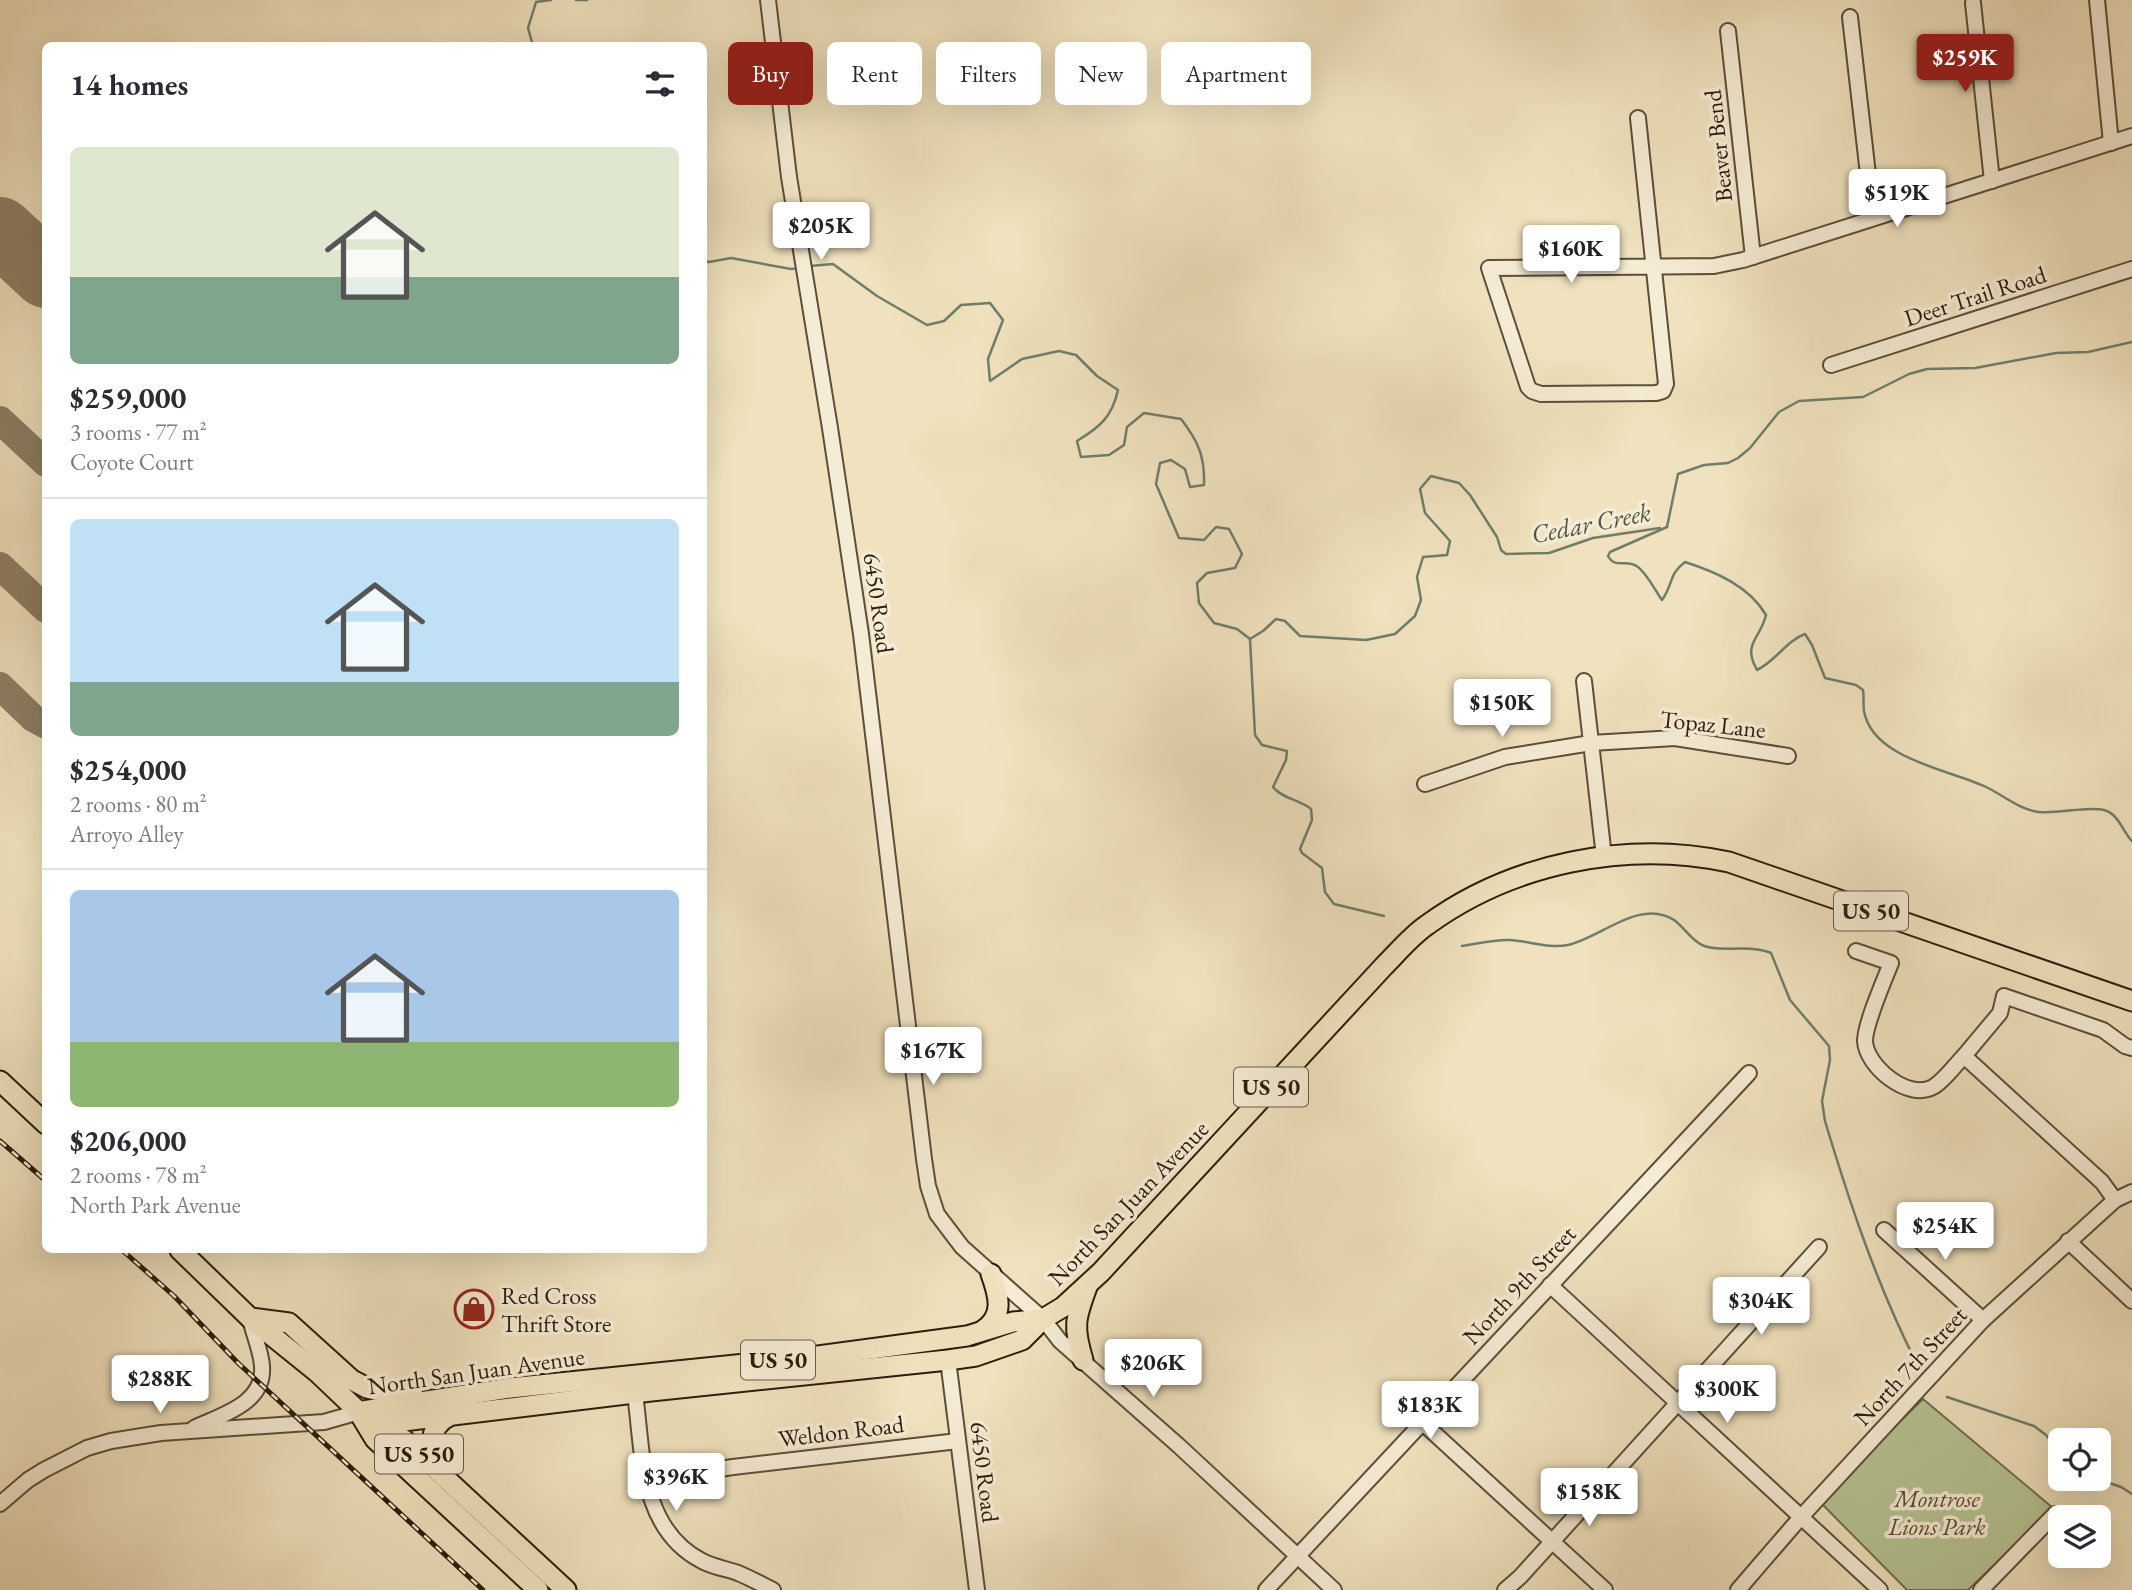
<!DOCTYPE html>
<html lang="en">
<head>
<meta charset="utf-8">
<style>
	:root { --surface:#fff; --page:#f7f7f7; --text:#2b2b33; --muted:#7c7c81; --line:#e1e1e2; --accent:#8f2418 }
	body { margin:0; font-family:"EB Garamond",serif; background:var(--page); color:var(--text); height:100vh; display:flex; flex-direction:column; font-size:26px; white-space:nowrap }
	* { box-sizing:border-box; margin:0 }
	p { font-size:23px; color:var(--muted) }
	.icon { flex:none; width:38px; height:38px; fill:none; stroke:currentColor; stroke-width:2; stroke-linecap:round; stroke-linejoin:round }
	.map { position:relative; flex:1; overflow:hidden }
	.sheet { position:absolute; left:42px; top:42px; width:665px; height:1211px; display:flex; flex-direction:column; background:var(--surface); border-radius:10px; box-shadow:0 7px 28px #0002 }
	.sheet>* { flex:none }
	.top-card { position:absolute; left:728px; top:42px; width:665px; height:63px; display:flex; gap:14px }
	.controls { position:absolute; left:2048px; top:1428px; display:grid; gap:14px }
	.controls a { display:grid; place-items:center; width:63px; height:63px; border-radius:10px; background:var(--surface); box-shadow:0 7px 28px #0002; font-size:35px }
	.price { position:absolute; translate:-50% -60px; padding:0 16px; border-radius:7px; background:#fff; color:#222; font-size:23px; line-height:46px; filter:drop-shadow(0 2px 4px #0008) }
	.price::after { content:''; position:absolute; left:50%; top:42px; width:21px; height:16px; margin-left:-10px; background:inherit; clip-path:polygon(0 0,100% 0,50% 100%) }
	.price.selected { background:var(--accent); color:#fff }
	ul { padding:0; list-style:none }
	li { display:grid; align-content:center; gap:14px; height:371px; padding:0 28px }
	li+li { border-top:2px solid var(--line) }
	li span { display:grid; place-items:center; height:217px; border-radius:10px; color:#555 }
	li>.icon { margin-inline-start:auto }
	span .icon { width:126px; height:126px; fill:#fffc; stroke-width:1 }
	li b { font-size:30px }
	h2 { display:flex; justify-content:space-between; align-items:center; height:84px; padding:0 28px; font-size:30px }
	.pill { padding:0 24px; border-radius:10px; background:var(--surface); box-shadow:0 7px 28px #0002; font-size:24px; line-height:63px }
	.pill.selected { background:var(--accent); color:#fff }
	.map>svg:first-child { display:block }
</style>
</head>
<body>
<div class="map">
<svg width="2132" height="1590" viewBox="0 0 2132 1590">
	<rect width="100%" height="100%" fill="#f0e2be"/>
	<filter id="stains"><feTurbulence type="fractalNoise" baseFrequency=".00286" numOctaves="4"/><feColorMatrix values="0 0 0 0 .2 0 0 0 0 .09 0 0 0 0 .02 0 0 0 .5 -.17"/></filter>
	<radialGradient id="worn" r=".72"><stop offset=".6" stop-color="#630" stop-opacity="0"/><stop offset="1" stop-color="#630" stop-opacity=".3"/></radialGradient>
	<polygon fill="#b6c494" stroke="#707050" stroke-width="2" points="1923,1399 2053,1508 1968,1590 1907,1590 1819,1501"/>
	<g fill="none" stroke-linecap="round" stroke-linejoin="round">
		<g stroke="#6e7e6b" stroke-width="2.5">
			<polyline points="576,0 587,0"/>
			<polyline points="533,46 528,28 536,2 551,0"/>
			<polyline points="704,261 709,262 731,258 791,269 800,268"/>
			<path d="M810,266L833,264L877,296L927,325L944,321L961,305L990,303L1003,320L988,359L990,381L1022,359L1059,351L1076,355L1097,376L1118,390C1112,417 1100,427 1077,441L1081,457L1109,455L1124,445L1127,427L1144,413L1181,419C1198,441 1205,456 1204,485L1190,487L1185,469L1171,460L1160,463L1156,484L1179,538L1204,540L1216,527L1229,529L1242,554L1235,568L1207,573L1197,583L1199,603L1214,623L1237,629L1250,639L1255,735L1262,745L1287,751L1286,760L1273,787C1281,798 1300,800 1311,809L1312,820L1300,849L1302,853L1322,868L1325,892L1334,904L1384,916"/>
			<path d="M1667,527L1610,552L1608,556C1616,570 1626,558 1638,567C1647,574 1655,590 1662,600C1674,583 1668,575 1685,562C1716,572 1749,586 1766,615C1760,640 1742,643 1757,670C1776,661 1786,641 1805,634L1812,645L1825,678L1856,685L1863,690C1864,697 1863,704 1864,711C1872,759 1951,770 1986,787C2003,795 2020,810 2039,812C2058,814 2087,806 2104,810C2119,814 2122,831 2132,841"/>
			<polyline points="1667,527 1678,474 1704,465 1728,463 1738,458 1750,448 1779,412 1799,401 1863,397 1909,374 1927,369 1975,368 2056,353 2088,352 2132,342"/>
			<polyline points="1250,639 1263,631 1276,619 1285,621 1300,636 1366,640 1395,634 1415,616 1421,600 1417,577 1423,557 1447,555 1450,541 1425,513 1420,489 1431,476 1459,483 1470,495 1497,537 1501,550 1506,554 1549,553 1593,538 1660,528"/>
			<path d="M1462,946C1477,944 1495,939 1510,940C1529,941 1549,949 1568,945C1601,938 1639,898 1674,920C1684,927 1691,940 1702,945C1720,953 1749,944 1771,953L1790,1000L1829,1046L1830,1060L1822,1101L1825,1121C1850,1204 1877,1285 1916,1362"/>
			<polyline points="1947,1397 2034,1426 2046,1435 2060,1453"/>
			<polyline points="2098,1479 2121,1487 2132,1494"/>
		</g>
		<g stroke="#8e7f65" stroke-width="28">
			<polyline points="0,420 46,463"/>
			<polyline points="0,566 46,609"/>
			<polyline points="0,686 33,718 46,725"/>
		</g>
		<polyline stroke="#8e7f65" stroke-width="68" points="0,231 46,274"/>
		<defs>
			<g id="minor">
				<polyline points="768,0 789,177 830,428 861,634 924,1159 928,1186 937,1214 962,1247 1043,1319 1060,1341 1179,1446 1334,1590"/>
				<polyline points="2097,0 2111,143"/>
				<polyline points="1973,3 1992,181"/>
				<polyline points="1850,17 1873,218"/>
				<polyline points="1728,31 1753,257"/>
				<polyline points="1638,118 1666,384 1663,391 1656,393 1541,394 1532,391 1528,387 1489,268 1714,266 1743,260 2132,136"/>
				<polyline points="1831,365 2132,269"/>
				<polyline points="1584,681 1604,857"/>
				<polyline points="1425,784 1505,757 1591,743 1675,738 1788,756"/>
				<path d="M1856,951L1891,963C1884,981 1865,1024 1865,1041C1866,1066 1908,1101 1933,1087C1944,1081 1955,1065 1964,1056"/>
				<polyline points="2115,1200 2102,1182 1964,1056 2000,1013 2004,996 2103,1030 2125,1046 2132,1048"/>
				<polyline points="1884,1230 1983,1320"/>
				<polyline points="2068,1241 2132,1301"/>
				<polyline points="1550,1285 1880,1590"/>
				<polyline points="948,1360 977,1590"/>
				<path d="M635,1393C643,1454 640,1529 702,1561C713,1567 727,1569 738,1573C750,1578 761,1584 773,1590"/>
				<polyline points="1423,1423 1605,1590"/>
				<path d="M194,1428C221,1415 265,1404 262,1366C261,1350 253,1334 250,1318"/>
				<polyline points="646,1480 733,1467 958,1441"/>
				<polyline points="0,1504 28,1480 44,1470 87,1448 111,1441 161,1433 324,1422 359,1412"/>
				<polyline points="1266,1590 1749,1073"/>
				<polyline points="1505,1590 1520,1577 1819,1247"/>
				<polyline points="1738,1590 1801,1517 1983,1320 2115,1200 2132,1192"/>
				<polyline points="1981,1590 2055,1514"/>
			</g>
			<g id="highway">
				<polyline points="0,1081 46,1124"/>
				<polyline points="180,1250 250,1318 317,1372 359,1412 403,1439 566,1590"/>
				<polyline points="251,1318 289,1323 352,1380 367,1388 388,1393 413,1394"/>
				<path d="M982,1331C1005,1317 999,1296 991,1274"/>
				<path d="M1083,1360C1073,1327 1075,1319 1087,1287"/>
				<polyline points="363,1411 510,1388 803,1358 967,1336 1013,1322 1043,1319"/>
				<path d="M359,1412L395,1422L651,1391L948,1360L976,1356L1022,1340L1043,1319L1063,1307L1101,1272L1384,966C1398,952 1411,936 1427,925C1512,863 1626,840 1729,862L2132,1001"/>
				<polyline points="361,1416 375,1439 538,1590"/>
				<path d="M447,1469C429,1453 426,1428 449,1416"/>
			</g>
		</defs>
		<use href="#minor" stroke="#5c4e38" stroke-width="18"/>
		<use href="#highway" stroke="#2b1c0c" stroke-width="23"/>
		<use href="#minor" stroke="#f5ecd5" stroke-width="14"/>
		<use href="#highway" stroke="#f0e2be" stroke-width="19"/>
		<defs>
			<g id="rail">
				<polyline points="0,1141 46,1181"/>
				<polyline points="122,1250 174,1296 238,1363 483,1590"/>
			</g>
		</defs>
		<use href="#rail" stroke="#2b1c0c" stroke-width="5"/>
		<use href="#rail" stroke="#f5ecd5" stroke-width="2.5" stroke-dasharray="8" stroke-linecap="butt"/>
	</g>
	<defs>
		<symbol id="shop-ring" viewBox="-11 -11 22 22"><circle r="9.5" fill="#f5ecd5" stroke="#8f2418" stroke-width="1.5"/><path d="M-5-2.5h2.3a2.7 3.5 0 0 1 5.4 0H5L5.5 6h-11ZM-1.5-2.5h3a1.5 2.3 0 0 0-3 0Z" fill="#8f2418"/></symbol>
	</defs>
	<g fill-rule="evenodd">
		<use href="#shop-ring" x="452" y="1287" width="44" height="44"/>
	</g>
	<g text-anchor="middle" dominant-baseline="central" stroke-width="7" stroke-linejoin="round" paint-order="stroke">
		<g fill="#f5ecd5" stroke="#685a48" stroke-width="2">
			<rect x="1834" y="891.5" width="74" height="39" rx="5"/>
			<rect x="1234" y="1067.5" width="74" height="39" rx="5"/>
			<rect x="741" y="1340.5" width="74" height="39" rx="5"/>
			<rect x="375" y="1434.5" width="88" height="39" rx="5"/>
		</g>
		<g font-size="23" font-weight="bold" fill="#2b1c0c">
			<text x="1871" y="911">US 50</text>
			<text x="1271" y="1087">US 50</text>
			<text x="778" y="1360">US 50</text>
			<text x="419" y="1454">US 550</text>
		</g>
		<g font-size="24" fill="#2b1c0c" stroke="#f5ecd5">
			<text transform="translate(1718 146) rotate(-96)">Beaver Bend</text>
			<text transform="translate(1975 296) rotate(-18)">Deer Trail Road</text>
			<text transform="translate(879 603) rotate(82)">6450 Road</text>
			<text transform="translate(1713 724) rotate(6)">Topaz Lane</text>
			<text transform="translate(1128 1203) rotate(-46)">North San Juan Avenue</text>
			<text transform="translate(1519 1285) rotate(-47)">North 9th Street</text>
			<text transform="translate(1910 1366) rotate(-47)">North 7th Street</text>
			<text transform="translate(476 1371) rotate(-8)">North San Juan Avenue</text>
			<text transform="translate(841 1431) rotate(-7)">Weldon Road</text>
			<text transform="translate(985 1472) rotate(83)">6450 Road</text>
		</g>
		<g font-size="24" fill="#2b1c0c" stroke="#f5ecd5" text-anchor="start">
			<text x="501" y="1295">Red Cross<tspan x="501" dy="28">Thrift Store</tspan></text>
		</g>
		<g font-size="24" font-style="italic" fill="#554e35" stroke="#f5ecd5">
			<text x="1937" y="1498">Montrose<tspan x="1937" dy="28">Lions Park</tspan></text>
		</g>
		<g font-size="26" font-style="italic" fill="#525544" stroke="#f5ecd5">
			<text transform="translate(1591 523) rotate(-11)">Cedar Creek</text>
		</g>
	</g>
	<rect width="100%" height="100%" filter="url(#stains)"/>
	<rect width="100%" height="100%" fill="url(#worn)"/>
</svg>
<div class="controls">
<a><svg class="icon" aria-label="locate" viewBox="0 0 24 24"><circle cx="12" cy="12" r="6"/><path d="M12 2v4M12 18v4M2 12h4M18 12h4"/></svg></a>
<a><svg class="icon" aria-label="layers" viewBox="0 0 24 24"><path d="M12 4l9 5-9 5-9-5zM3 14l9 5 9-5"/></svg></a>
</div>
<b class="price selected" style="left:1965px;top:94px">$259K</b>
<b class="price" style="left:1897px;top:229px">$519K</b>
<b class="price" style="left:821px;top:262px">$205K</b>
<b class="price" style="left:1571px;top:285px">$160K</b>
<b class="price" style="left:1502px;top:739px">$150K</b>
<b class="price" style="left:933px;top:1087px">$167K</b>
<b class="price" style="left:1945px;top:1262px">$254K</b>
<b class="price" style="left:1761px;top:1337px">$304K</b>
<b class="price" style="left:1153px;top:1399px">$206K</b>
<b class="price" style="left:160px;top:1415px">$288K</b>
<b class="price" style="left:1727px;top:1425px">$300K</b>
<b class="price" style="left:1430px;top:1441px">$183K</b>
<b class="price" style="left:676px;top:1513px">$396K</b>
<b class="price" style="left:1589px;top:1528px">$158K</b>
<div class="top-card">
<a class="pill selected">Buy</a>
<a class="pill">Rent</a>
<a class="pill">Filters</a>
<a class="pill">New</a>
<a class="pill">Apartment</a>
</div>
<section class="sheet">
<h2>14 homes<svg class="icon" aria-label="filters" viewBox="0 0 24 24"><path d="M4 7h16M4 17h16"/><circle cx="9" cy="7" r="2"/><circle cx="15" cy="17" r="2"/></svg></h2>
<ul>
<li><span style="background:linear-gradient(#dfe7d0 60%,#7fa58c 0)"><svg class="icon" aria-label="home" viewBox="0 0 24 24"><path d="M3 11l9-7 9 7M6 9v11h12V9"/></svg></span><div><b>$259,000</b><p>3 rooms · 77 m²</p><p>Coyote Court</p></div></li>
<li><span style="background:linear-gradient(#bfe0f5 75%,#7fa58c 0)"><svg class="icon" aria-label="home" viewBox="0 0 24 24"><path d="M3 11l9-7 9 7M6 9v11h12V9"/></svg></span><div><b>$254,000</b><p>2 rooms · 80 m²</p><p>Arroyo Alley</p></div></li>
<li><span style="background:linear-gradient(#a9c7e8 70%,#8fb573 0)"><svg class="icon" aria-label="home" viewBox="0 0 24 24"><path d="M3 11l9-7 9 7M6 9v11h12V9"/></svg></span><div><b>$206,000</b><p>2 rooms · 78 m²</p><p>North Park Avenue</p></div></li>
</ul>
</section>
</div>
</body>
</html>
